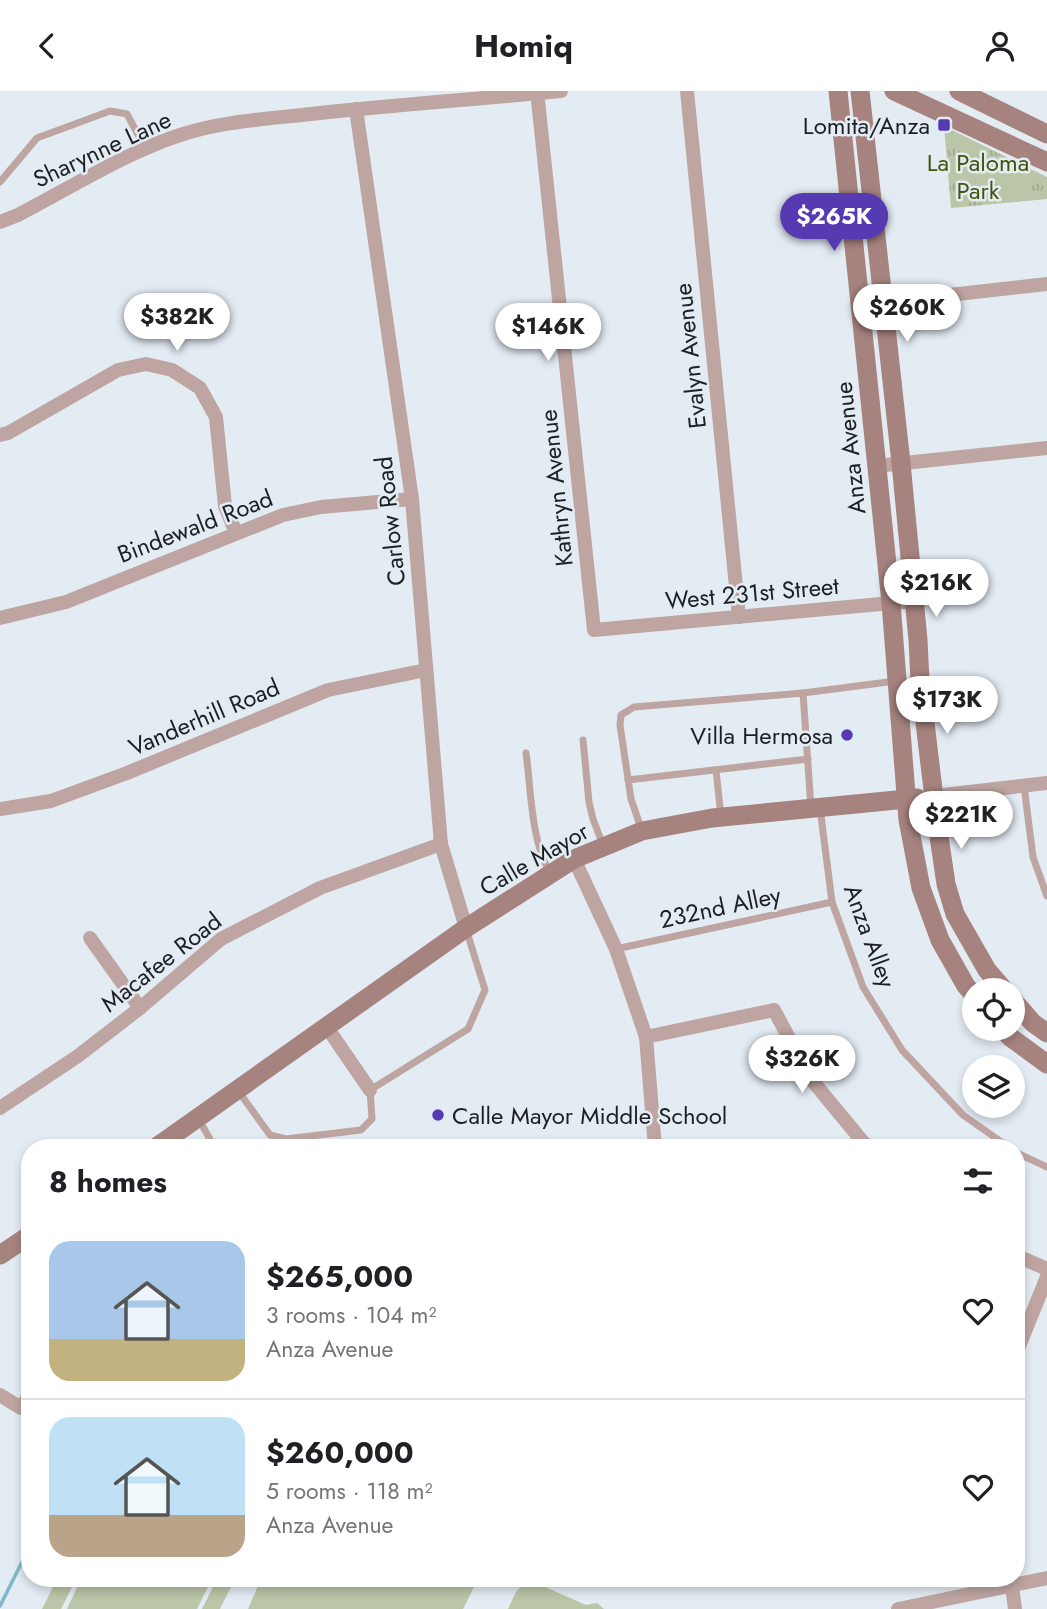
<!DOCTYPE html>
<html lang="en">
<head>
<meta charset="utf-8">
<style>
	:root { --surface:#fff; --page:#f2f2f2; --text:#202124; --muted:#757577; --line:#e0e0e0; --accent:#563ab2 }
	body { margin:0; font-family:Jost,sans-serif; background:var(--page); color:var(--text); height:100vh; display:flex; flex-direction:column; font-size:26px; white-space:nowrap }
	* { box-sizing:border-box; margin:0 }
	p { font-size:23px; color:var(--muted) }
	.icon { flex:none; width:38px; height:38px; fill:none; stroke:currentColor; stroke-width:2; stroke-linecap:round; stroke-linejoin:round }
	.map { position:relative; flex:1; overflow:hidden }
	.sheet { position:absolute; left:21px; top:1048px; width:1004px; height:448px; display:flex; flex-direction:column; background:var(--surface); border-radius:28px; box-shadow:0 4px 10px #0003 }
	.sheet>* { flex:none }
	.tools { position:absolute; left:962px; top:887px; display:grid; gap:14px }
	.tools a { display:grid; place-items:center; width:63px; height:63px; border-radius:50%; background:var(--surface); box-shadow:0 4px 10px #0003; font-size:35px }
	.price { position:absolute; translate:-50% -60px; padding:0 16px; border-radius:24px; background:#fff; color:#222; font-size:23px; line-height:46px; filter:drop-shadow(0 2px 4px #0008) }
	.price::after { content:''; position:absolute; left:50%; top:42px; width:21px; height:16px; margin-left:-10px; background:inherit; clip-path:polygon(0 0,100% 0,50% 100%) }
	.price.current { background:var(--accent); color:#fff }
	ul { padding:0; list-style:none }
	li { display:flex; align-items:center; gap:21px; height:175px; padding:0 28px }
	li+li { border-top:2px solid var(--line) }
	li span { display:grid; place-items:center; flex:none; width:196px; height:140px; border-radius:21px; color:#555 }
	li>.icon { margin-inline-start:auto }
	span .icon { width:84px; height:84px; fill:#fffc; stroke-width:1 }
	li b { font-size:30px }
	h2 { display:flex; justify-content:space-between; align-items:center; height:84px; padding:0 28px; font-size:30px }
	header { display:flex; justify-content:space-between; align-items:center; height:91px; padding:0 28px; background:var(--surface); font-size:32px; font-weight:700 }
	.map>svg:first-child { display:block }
</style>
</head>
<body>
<header><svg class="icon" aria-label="back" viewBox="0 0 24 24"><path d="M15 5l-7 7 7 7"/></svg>Homiq<svg class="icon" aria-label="person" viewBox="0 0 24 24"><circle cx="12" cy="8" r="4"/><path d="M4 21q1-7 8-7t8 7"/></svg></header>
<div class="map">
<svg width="1047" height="1518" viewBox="0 0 1047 1518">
	<defs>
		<pattern id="park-tufts" width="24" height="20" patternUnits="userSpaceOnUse" patternTransform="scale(1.75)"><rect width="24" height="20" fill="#bbc5a8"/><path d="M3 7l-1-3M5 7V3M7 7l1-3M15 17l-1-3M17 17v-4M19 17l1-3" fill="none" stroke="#a0a990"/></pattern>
	</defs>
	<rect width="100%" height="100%" fill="#e3ebf3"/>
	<g fill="#bbc5a8">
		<polygon points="57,1488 76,1488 61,1518 42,1518"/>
		<polygon points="81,1488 212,1488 197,1518 67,1518"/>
		<polygon points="217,1488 235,1488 220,1518 202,1518"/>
		<polygon points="261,1488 478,1488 463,1518 248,1518"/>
		<polygon points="527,1488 586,1514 597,1512 604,1518 508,1518 516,1501"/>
	</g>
	<polygon fill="url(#park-tufts)" points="944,35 1047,86 1047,108 951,117"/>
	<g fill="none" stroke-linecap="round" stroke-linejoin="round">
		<g stroke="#7db9ca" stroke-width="3.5">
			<polyline points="206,1056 207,1057"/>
			<polyline points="0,1515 30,1455"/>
		</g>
		<g stroke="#bea5a2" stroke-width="7">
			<polyline points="0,91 37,47 110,20 127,23 145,57"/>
			<polyline points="803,602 896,590"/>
			<polyline points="583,649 589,711 593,728 603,754"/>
			<path d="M526,662C531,698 531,749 549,780"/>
			<polyline points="716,679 721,726"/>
			<polyline points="628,689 808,668"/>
			<polyline points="1024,695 1033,766 1047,805"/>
			<polyline points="820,717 832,811 863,896 902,959 963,1024 1010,1057"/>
			<polyline points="642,740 631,708 620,634 621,624 634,616 803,602 811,717"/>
			<polyline points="616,858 832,811"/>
			<polyline points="239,1001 270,1044 286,1048 361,1039 372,1028 370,999 468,938 485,899 467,841"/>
			<polyline points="198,1027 215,1057"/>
			<polyline points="1017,1062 1047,1076"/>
		</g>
		<g stroke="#bea5a2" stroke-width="14">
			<polyline points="537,0 594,539 914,510"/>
			<polyline points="687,0 739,526"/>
			<polyline points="356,18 412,408 441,753 466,837"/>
			<path d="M0,131L18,124C70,97 125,62 180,44C222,30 268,28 311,23C394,14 478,8 561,0"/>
			<polyline points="860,214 1047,193"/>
			<polyline points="0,344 8,342 118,279 146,273 172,279 200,297 216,326 225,415 236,442"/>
			<polyline points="876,375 1047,357"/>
			<polyline points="0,527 66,511 283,424 321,416 412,408"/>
			<polyline points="934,705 1047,692"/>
			<polyline points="0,718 51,710 127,682 328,599 426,579"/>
			<polyline points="574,768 616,858 646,946 655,1057"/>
			<polyline points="90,847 140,917"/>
			<polyline points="326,935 370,999"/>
			<polyline points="646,946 774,919 811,988 863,1051 870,1057"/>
			<polyline points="0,1017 78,965 140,917 221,848 320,797 441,753"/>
			<polyline points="1017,1165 1047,1178"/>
			<polyline points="1017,1260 1047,1186"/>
			<polyline points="0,1304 21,1317 30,1303"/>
			<polyline points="1012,1495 1015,1518"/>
			<polyline points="898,1518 1047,1487"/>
		</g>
		<g stroke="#a7837f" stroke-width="19">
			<polyline points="838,0 891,512 908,729 921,797 940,849 966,895 975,905"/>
			<polyline points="860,0 901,372 918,549 920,590 937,732 946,793 955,823 987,879 1005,900"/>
			<polyline points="894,0 1047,71"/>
			<polyline points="959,0 1047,43"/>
			<polyline points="1013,909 1033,932 1047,942"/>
			<polyline points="1003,938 1010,946 1047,973"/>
			<polyline points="155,1057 466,837 574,768 642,740 712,727 917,707"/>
			<polyline points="0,1164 30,1144"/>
		</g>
	</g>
	<g fill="#563ab2" stroke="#e3ebf3" stroke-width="2.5">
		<rect x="937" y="27" width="14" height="14" rx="3.5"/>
		<circle cx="847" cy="644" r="7"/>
		<circle cx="438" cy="1024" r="7"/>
	</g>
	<g text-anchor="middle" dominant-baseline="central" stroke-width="5" stroke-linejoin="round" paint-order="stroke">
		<g font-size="24" fill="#1d2023" stroke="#e3ebf3" text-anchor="end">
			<text x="930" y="34">Lomita/Anza</text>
			<text x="833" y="644">Villa Hermosa</text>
			<text x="452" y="1024" text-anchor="start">Calle Mayor Middle School</text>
		</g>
		<g font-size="24" fill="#1d2023" stroke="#e3ebf3">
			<text transform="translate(102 58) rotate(-25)">Sharynne Lane</text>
			<text transform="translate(690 265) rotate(-96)">Evalyn Avenue</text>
			<text transform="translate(850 357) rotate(-96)">Anza Avenue</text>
			<text transform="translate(556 397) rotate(-96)">Kathryn Avenue</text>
			<text transform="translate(390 430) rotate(-96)">Carlow Road</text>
			<text transform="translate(195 435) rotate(-21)">Bindewald Road</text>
			<text transform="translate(752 502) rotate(-5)">West 231st Street</text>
			<text transform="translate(204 626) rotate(-23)">Vanderhill Road</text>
			<text transform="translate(534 768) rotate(-30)">Calle Mayor</text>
			<text transform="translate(720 816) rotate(-12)">232nd Alley</text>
			<text transform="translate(870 845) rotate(70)">Anza Alley</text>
			<text transform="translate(161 871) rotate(-38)">Macafee Road</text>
		</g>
		<g font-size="24" fill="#43550b" stroke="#e3ebf3">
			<text x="978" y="71">La Paloma<tspan x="978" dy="28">Park</tspan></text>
		</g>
	</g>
</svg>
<div class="tools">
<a><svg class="icon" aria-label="locate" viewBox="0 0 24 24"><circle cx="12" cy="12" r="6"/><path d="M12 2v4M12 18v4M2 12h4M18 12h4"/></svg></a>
<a><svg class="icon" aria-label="layers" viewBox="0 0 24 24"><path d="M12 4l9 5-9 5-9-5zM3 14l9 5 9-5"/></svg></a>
</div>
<b class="price current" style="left:834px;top:162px">$265K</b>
<b class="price" style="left:907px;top:253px">$260K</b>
<b class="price" style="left:177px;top:262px">$382K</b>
<b class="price" style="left:548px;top:272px">$146K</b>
<b class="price" style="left:936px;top:528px">$216K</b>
<b class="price" style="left:947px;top:645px">$173K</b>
<b class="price" style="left:961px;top:760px">$221K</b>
<b class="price" style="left:802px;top:1004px">$326K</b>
<section class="sheet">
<h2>8 homes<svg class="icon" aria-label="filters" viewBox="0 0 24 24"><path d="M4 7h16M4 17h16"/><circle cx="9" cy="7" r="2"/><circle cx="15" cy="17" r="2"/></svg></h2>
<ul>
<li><span style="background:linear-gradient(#a9c7e8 70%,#c2b280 0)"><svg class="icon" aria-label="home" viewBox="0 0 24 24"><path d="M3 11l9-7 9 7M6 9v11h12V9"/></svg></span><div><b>$265,000</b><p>3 rooms · 104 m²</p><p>Anza Avenue</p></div><svg class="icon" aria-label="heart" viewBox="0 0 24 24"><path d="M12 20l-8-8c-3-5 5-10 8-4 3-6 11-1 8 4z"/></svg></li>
<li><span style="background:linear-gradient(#bfe0f5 70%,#b9a48a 0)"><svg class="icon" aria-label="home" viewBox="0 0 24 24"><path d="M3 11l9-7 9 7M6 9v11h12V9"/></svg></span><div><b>$260,000</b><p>5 rooms · 118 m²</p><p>Anza Avenue</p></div><svg class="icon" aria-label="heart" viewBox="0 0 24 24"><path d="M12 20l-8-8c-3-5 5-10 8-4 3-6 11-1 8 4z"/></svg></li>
</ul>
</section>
</div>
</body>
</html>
